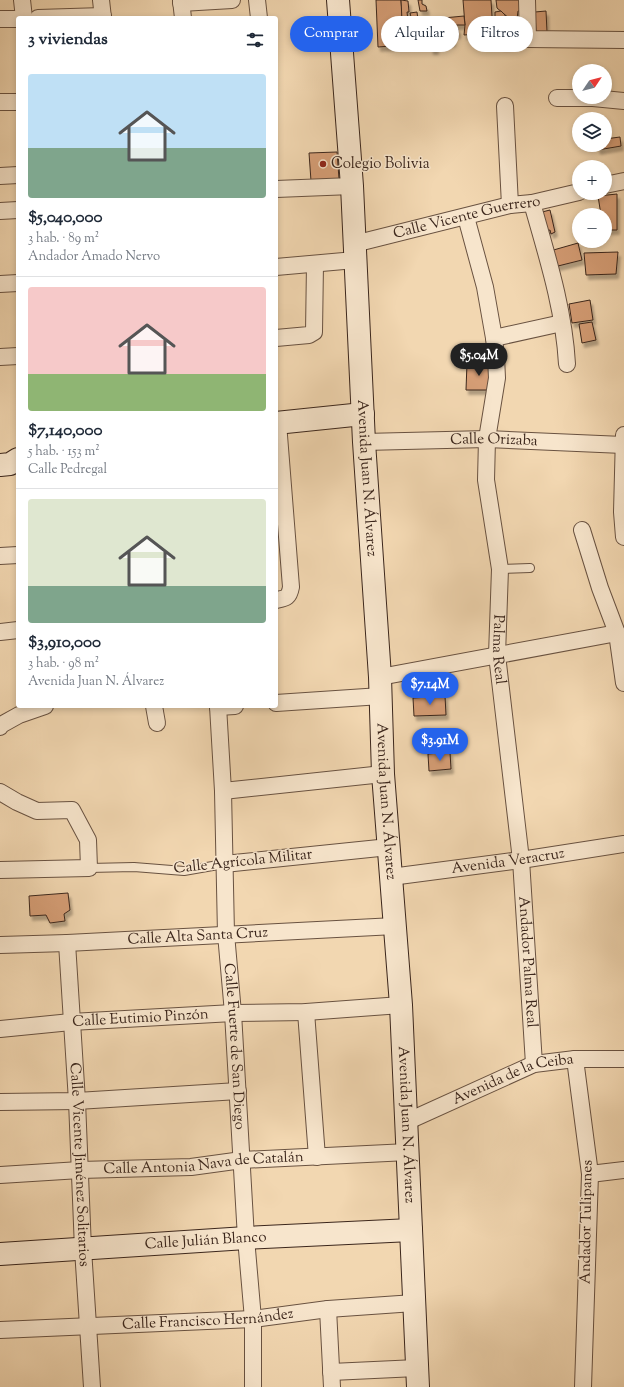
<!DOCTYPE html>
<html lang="es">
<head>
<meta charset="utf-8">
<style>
	:root { --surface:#fff; --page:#f6f6f7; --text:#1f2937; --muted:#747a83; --line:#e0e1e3; --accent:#2563eb }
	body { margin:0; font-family:"Sorts Mill Goudy",serif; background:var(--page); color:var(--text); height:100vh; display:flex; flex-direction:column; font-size:15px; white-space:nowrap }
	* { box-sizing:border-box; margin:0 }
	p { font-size:13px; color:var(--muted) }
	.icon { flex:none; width:22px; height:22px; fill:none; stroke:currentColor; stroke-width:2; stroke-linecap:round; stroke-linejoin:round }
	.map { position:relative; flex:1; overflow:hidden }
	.sheet { position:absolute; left:16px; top:16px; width:262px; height:692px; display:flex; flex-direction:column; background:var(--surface); border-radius:4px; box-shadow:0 2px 6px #0003 }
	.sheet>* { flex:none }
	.top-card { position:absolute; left:290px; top:16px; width:274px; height:36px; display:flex; gap:8px }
	.needle { width:26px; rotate:55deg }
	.buttons { position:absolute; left:572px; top:64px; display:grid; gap:8px }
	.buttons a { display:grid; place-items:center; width:40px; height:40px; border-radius:50%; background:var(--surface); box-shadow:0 2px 6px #0003; font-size:20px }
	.price { position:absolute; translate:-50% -34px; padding:0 9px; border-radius:14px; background:var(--accent); color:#fff; font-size:13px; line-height:26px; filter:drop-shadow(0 1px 2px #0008) }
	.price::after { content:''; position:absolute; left:50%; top:24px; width:12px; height:9px; margin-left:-6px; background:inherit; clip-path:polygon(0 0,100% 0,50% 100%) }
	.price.active { background:#222; color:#fff }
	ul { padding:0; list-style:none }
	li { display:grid; align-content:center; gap:8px; height:212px; padding:0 12px }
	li+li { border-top:1px solid var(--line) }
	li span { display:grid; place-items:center; height:124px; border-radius:4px; color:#555 }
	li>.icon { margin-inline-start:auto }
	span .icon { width:72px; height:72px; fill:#fffc; stroke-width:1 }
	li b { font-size:17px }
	h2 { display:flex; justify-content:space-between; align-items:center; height:48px; padding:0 12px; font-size:17px }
	.tag { padding:0 14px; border-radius:18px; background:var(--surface); box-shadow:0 2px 6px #0003; font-size:14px; line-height:36px }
	.tag.active { background:var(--accent); color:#fff }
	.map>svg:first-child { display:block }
</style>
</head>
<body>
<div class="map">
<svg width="624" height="1387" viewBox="0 0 624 1387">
	<defs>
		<filter id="shadow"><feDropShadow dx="2.5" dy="4.5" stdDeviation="1" flood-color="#0004"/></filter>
	</defs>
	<rect width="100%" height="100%" fill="#f2d7b1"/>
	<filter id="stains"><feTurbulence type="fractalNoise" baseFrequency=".005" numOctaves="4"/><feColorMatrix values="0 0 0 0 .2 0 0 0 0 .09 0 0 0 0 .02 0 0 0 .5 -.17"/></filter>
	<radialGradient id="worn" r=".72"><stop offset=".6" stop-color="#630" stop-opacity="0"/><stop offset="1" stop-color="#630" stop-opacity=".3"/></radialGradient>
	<g fill="#d69e76" stroke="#3b261c" filter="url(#shadow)">
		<polygon points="376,0 401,0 403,27 400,28 400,38 404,40 404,45 378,47"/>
		<polygon points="401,0 408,1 409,12 407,12 408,21 402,21"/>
		<polygon points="418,0 422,0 422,4 426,6 427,11 420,11"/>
		<polygon points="463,0 491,0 493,33 464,35 465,25"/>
		<polygon points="496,0 525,0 525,11 518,11 517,19 510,19 497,8"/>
		<polygon points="501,11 505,15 506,20 495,20 495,12"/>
		<polygon points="546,11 547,32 536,33 535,12"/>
		<polygon points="417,12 418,20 412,21 410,13"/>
		<polygon points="464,16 465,25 455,25 455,28 458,29 458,34 453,35 453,42 436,43 436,50 431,50 430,43 404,45 404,40 413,40 412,21"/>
		<polygon points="507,38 508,46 501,46 500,39"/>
		<polygon points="599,115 599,119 584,119 583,117"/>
		<polygon points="620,137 621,146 598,150 597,145 605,145 605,139"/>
		<polygon points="337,152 339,179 311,181 309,153"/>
		<polygon points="617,194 617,230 605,230 605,215 601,215 598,196"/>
		<polygon points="550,210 555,232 551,234 550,230 543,232 538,213"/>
		<polygon points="599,210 600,215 585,215 585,212"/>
		<polygon points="578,243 582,260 554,267 550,251"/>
		<polygon points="618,252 616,274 586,275 584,253"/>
		<polygon points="590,300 593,320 572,323 569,304"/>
		<polygon points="592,322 596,340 582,343 579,324"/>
		<polygon points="467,363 491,364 491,390 466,390"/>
		<polygon points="445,696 446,715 414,716 413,698"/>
		<polygon points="447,741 448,752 426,753 426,742"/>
		<polygon points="450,752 451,769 429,771 428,754"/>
		<polygon points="68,893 70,910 64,914 65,921 50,923 46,915 30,916 29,896"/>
	</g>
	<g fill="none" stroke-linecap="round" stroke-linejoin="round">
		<defs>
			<g id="lane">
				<polyline points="500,569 530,568"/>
				<polyline points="89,868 134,867 184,871 224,864"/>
			</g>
			<g id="street">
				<polyline points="22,0 24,18"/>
				<polyline points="101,0 103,18"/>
				<polyline points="181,0 183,18"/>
				<polyline points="257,0 259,18"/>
				<polyline points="527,0 528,39 624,40"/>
				<polyline points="181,3 232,0"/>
				<polyline points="38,18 103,16"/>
				<polyline points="0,19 18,19"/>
				<polyline points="557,98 593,98 624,101"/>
				<polyline points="0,102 18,102"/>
				<polyline points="505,106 510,205"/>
				<polyline points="0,176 18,175"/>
				<polyline points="605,185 624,181"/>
				<polyline points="276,189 352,186"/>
				<path d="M532,203C547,256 564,309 567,364"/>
				<polyline points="0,211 18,210"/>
				<path id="s1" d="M466,217L485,287L494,338L496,357L497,378L487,439L486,480L500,569L497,655L521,860L534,1064"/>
				<path id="s2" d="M354,244L510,205L532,203L579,192"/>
				<polyline points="276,267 355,260"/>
				<polyline points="0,284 18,283"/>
				<polyline points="276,338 309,335 314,332 315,264"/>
				<polyline points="494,338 562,323"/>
				<polyline points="0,357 18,356"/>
				<polyline points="624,435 622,512 624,537"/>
				<path id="s3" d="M364,442L487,439L623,445"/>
				<polyline points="582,530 600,588 617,633 624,683"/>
				<polyline points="0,556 18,555"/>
				<path d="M276,600C286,598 289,598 291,587L278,423"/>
				<polyline points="0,632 18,630"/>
				<polyline points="380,677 617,633"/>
				<polyline points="276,703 381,696"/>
				<polyline points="154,706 157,723"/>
				<path id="s4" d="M218,706L223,791L226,934L233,1013L246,1238L253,1319V1387"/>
				<polyline points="218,707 235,706"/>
				<polyline points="0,727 1,725 19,715 45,706"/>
				<polyline points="223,791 383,774"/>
				<polyline points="0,792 17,802 37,811 72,810 88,840 89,868 0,870"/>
				<polyline points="224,864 389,847"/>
				<path id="s5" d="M391,877L521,860L624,844"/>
				<path id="s6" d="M67,943L77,1101L83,1249L92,1387"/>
				<path id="s7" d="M0,945L67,943L395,926"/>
				<polyline points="306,1012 317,1157"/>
				<path id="s8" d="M0,1029L71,1022L233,1013L306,1012L401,1005"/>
				<polyline points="575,1059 590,1174 583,1387"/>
				<polyline points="0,1102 77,1101 238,1091"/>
				<path id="s9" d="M406,1122L534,1064L575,1059H624"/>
				<polyline points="590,1174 624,1170"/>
				<path id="s10" d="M0,1175L80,1170L191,1167L242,1160L408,1152"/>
				<polyline points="328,1309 332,1387"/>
				<path id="s11" d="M0,1330L253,1319L328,1309L414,1303"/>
				<polyline points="331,1372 417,1368"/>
			</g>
			<g id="secondary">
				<path id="s12" d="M338,0L352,186L364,442L380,677L383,774L401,1005L418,1387"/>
				<polyline points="276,423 363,414"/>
				<polyline points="0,465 10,464 18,459"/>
				<path id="s13" d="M0,1254L246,1238L411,1230"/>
			</g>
		</defs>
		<use href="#lane" stroke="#695241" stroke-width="10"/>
		<use href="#street" stroke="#695241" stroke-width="18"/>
		<use href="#secondary" stroke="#3b261c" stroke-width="24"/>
		<use href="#lane" stroke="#f7e5cc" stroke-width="8"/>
		<use href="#street" stroke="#f7e5cc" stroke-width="16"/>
		<use href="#secondary" stroke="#f7e5cc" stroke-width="22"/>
	</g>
	<circle fill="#8f2418" stroke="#f7e5cc" stroke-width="1.5" cx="323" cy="164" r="4"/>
	<g text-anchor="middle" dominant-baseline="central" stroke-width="3" stroke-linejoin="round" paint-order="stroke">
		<g font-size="15" fill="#3b261c" stroke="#f7e5cc" text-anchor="start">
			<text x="331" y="164">Colegio Bolivia</text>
		</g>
		<g font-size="15" fill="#3b261c" stroke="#f7e5cc">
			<text stroke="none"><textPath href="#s2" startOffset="116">Calle Vicente Guerrero</textPath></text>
			<text stroke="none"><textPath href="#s3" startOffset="130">Calle Orizaba</textPath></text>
			<text stroke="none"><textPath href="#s12" startOffset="479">Avenida Juan N. Álvarez</textPath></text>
			<text stroke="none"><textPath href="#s1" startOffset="438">Palma Real</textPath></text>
			<text stroke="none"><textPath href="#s12" startOffset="803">Avenida Juan N. Álvarez</textPath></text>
			<text stroke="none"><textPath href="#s5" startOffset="118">Avenida Veracruz</textPath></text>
			<text transform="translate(243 862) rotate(-6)">Calle Agrícola Militar</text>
			<text stroke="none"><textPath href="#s7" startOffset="198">Calle Alta Santa Cruz</textPath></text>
			<text stroke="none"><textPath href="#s1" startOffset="752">Andador Palma Real</textPath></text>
			<text stroke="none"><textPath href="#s8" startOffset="141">Calle Eutimio Pinzón</textPath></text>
			<text stroke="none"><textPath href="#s4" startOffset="341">Calle Fuerte de San Diego</textPath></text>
			<text stroke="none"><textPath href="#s9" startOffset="116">Avenida de la Ceiba</textPath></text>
			<text stroke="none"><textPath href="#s12" startOffset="1127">Avenida Juan N. Álvarez</textPath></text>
			<text stroke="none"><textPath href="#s10" startOffset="204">Calle Antonia Nava de Catalán</textPath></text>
			<text stroke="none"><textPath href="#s6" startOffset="222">Calle Vicente Jiménez Solitarios</textPath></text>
			<text transform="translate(587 1222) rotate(-89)">Andador Tulipanes</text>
			<text stroke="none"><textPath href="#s13" startOffset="206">Calle Julián Blanco</textPath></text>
			<text stroke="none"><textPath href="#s11" startOffset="208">Calle Francisco Hernández</textPath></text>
		</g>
	</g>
	<rect width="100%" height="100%" filter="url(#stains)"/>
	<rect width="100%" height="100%" fill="url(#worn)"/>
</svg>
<div class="buttons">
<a><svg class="needle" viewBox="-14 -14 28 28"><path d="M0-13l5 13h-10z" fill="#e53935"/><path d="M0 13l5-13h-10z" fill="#747a83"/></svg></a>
<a><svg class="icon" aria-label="layers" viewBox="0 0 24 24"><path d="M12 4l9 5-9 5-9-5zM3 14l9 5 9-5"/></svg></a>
<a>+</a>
<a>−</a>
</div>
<b class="price active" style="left:479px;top:377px">$5.04M</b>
<b class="price" style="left:430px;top:706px">$7.14M</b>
<b class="price" style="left:440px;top:762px">$3.91M</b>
<div class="top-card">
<a class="tag active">Comprar</a>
<a class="tag">Alquilar</a>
<a class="tag">Filtros</a>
</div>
<section class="sheet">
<h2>3 viviendas<svg class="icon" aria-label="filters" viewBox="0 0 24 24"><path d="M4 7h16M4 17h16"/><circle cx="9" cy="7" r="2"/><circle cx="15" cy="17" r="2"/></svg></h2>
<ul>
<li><span style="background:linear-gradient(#bfe0f5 60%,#7fa58c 0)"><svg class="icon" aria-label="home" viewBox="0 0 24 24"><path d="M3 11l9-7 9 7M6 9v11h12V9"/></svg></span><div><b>$5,040,000</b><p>3 hab. · 89 m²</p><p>Andador Amado Nervo</p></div></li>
<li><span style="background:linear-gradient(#f6c9c9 70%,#8fb573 0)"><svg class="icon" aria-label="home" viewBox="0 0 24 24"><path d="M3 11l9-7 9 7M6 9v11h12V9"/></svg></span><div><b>$7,140,000</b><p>5 hab. · 153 m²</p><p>Calle Pedregal</p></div></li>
<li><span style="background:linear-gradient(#dfe7d0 70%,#7fa58c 0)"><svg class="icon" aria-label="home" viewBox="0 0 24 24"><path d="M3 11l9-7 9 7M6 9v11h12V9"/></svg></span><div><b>$3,910,000</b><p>3 hab. · 98 m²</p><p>Avenida Juan N. Álvarez</p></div></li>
</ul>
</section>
</div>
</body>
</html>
